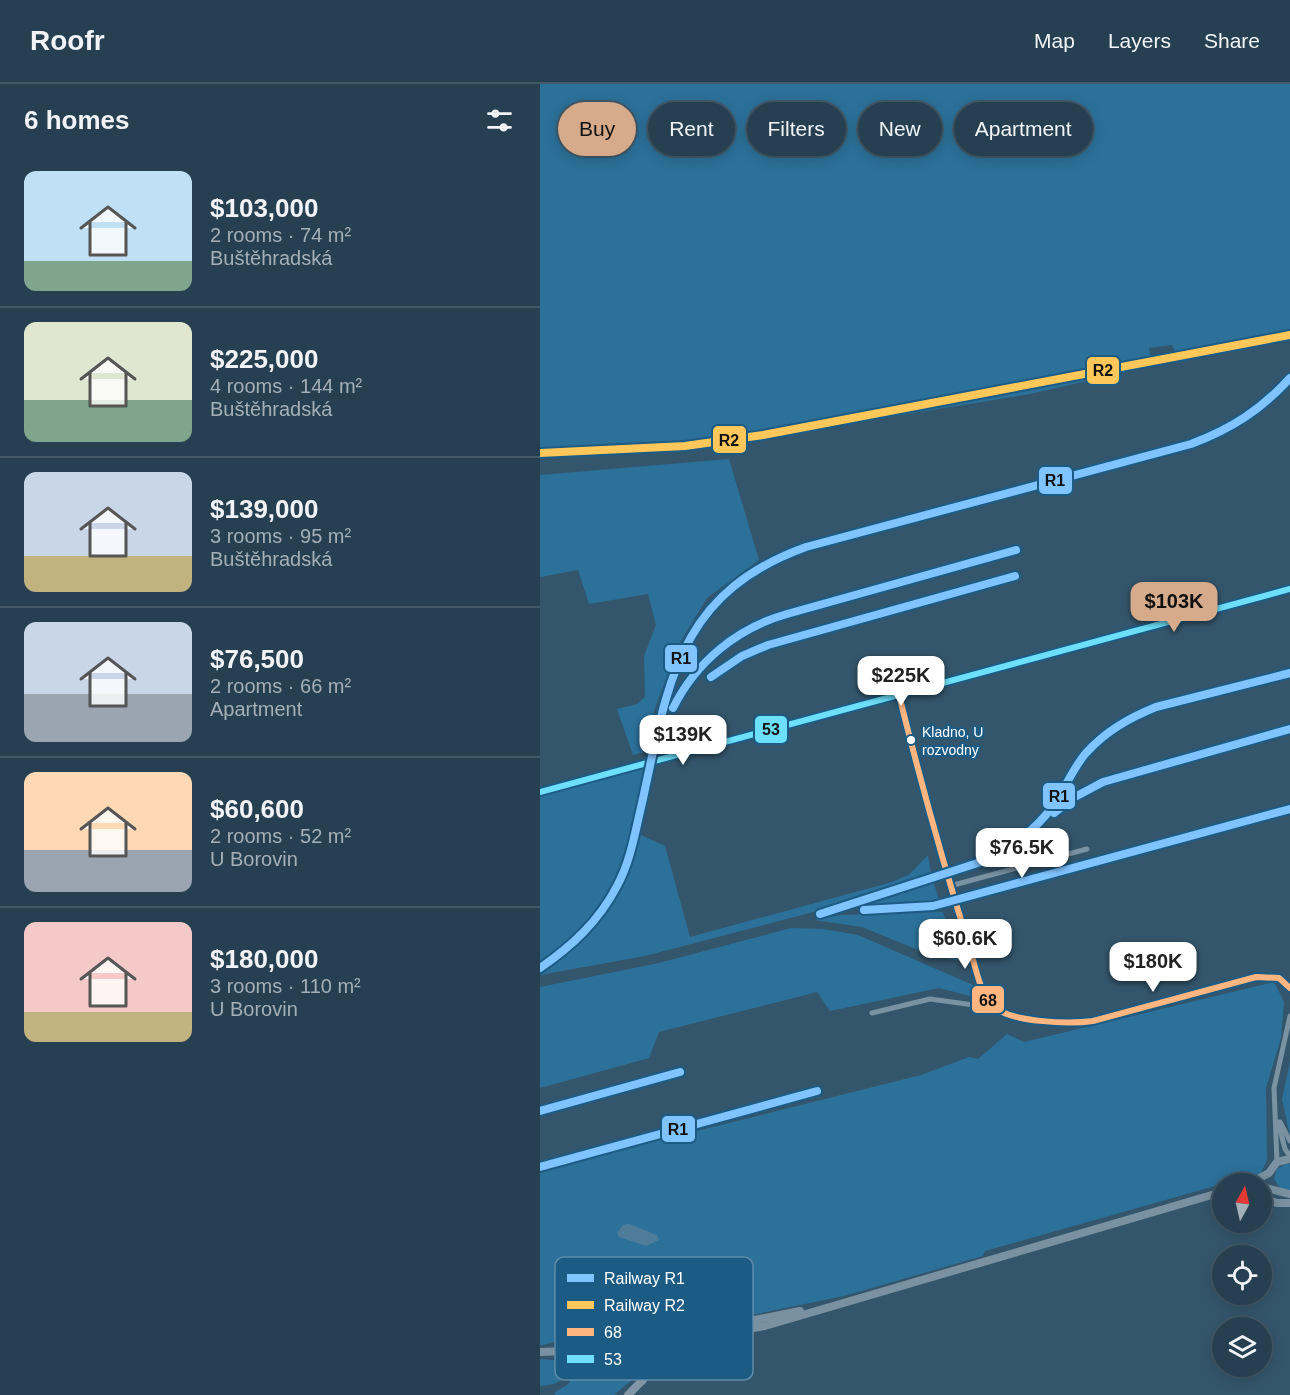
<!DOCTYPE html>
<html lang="en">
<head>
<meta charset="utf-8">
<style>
	:root { --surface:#274051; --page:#2f4758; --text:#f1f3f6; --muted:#a4afb7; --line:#435968; --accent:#d6ab8b }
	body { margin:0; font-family:Arial,sans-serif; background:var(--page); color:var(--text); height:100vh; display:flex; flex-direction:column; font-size:22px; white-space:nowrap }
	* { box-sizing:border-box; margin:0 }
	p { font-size:20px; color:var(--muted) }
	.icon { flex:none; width:33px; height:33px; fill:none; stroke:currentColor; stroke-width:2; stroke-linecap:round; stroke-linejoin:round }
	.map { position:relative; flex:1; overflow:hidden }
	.sheet { display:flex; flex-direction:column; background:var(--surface); width:540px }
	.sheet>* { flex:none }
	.banner { position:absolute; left:18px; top:18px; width:570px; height:54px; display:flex; gap:12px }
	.needle { width:39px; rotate:8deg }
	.fabs { position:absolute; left:672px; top:1089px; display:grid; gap:12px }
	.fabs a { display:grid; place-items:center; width:60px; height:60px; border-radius:50%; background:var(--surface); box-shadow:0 3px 15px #0003,0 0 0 2px var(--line); font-size:30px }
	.price { position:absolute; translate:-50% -51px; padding:0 14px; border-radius:12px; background:#fff; color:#222; font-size:20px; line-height:39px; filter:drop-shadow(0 2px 3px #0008) }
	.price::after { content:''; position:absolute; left:50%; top:36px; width:18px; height:14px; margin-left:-9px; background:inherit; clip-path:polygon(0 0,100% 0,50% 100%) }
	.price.current { background:var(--accent); color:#111 }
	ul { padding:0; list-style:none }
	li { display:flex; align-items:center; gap:18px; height:150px; padding:0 24px }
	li+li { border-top:2px solid var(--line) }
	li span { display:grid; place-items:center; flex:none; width:168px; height:120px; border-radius:12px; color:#555 }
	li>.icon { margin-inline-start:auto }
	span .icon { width:72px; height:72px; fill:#fffc; stroke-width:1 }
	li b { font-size:26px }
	h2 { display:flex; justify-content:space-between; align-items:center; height:72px; padding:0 24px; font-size:26px }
	.tag { padding:0 21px; border-radius:27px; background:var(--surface); box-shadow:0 3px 15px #0003,0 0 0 2px var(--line); font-size:21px; line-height:54px }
	.tag.current { background:var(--accent); color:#111 }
	header { display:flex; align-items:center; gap:36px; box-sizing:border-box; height:84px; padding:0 30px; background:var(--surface); border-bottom:2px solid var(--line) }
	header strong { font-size:28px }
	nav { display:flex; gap:33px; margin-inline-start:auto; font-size:21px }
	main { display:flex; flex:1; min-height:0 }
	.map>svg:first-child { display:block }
</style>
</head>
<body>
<header>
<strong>Roofr</strong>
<nav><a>Map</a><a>Layers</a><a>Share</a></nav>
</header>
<main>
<section class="sheet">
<h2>6 homes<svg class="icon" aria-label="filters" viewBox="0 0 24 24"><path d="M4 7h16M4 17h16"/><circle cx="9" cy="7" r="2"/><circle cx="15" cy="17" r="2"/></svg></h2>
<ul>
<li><span style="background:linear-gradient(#bfe0f5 75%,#7fa58c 0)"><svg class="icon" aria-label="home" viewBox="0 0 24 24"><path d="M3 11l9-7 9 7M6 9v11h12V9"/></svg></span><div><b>$103,000</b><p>2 rooms · 74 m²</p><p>Buštěhradská</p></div></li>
<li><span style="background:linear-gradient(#dfe7d0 65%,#7fa58c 0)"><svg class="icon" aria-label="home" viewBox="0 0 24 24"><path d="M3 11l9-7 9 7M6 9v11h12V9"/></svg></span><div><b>$225,000</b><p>4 rooms · 144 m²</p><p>Buštěhradská</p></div></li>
<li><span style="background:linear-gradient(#c9d6e8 70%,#c2b280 0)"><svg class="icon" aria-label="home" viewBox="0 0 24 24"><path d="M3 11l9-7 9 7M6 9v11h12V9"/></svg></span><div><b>$139,000</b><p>3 rooms · 95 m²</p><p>Buštěhradská</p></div></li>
<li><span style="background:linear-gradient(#c9d6e8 60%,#9aa5b1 0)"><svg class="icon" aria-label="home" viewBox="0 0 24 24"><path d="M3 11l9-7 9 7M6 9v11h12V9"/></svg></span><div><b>$76,500</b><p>2 rooms · 66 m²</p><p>Apartment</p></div></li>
<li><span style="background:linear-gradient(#ffd9b3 65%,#9aa5b1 0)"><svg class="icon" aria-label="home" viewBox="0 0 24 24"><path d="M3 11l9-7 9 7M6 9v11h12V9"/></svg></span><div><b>$60,600</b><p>2 rooms · 52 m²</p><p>U Borovin</p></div></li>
<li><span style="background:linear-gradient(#f6c9c9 75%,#c2b280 0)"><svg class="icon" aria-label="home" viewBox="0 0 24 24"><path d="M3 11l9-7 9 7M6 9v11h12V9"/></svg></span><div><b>$180,000</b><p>3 rooms · 110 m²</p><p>U Borovin</p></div></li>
</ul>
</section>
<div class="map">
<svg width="750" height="1311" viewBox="0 0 750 1311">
	<rect width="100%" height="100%" fill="#34566c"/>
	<g fill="#2c719a">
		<polygon points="0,0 750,0 750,246 635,268 632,261 609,264 612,282 490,310 159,364 0,373"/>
		<polygon points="189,375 219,476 167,514 139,560 114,627 109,667 93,671 77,625 97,620 105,613 104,572 116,541 108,510 49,520 38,486 0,493 0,391"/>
		<polygon points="105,683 115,684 99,750 125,762 150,853 352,798 370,790 388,771 391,790 300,821 105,872 0,891 48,852 57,841 50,834 33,853 0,877 0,712"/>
		<polygon points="393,797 400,819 369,823 315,823"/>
		<polygon points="403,828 419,877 388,870 322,843 274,836 300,831"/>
		<polygon points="251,844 283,845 318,851 433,901 434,913 399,904 290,927 277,908 119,948 109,974 0,1004 0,903 119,879"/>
		<polygon points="734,898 744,918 741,954 726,1004 727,1076 721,1089 445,1167 443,1172 304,1212 109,1252 60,1249 30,1253 0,1262 0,1086 381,991 429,973 438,975 467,950 484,958"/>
		<polygon points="750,978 750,1052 742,1015"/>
		<polygon points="746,1080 750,1080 750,1106 740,1104 734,1095 737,1085"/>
		<path d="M0,1275L25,1277L29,1281C28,1297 14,1301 0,1302Z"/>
		<polygon points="67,1278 89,1280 95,1284 93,1295 74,1311 15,1311 15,1308 27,1301 43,1280"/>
	</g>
	<polygon fill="#4f7d99" points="89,1140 117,1151 119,1156 106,1162 79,1153 77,1149 83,1141"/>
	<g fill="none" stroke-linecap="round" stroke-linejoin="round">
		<g stroke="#7a92a2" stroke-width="5">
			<path d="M359,611C380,695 403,779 429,862C435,880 439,907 452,921C468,939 531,940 553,937L716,893L739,894L750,904"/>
			<polyline points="0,708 750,505"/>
			<polyline points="410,802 547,765"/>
			<polyline points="332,929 390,915 441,922 450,918"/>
			<polyline points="738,1038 745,1065 750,1072"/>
			<polyline points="740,1038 750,1057"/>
			<polyline points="737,1078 734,1004 750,932"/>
		</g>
		<g stroke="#8197a7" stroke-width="8">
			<polyline points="97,1261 108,1273 109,1291"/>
			<polyline points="49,1270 94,1274 102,1282 102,1297"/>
			<polyline points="109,1291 145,1269 197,1250"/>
			<polyline points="88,1311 124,1274 146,1257"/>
		</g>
		<g stroke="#7991a0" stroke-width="8">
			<polyline points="708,1100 729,1089 737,1078 750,1075"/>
			<polyline points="722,1103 750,1110"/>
			<polyline points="722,1114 737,1119 750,1119"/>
			<polyline points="51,1262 114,1256 260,1227"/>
			<polyline points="0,1268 102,1264 225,1242 682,1108"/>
		</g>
		<defs>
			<path id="bus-1" d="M359,611C380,695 403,779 429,862C435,880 439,907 452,921C468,939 531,940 553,937L716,893L739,894L750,904"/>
			<polyline id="bus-2" points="0,708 750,505"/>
		</defs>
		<use href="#bus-1" stroke="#1c5b84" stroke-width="10"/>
		<use href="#bus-2" stroke="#1c5b84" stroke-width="10"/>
		<use href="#bus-1" stroke="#ffb580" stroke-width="6"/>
		<use href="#bus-2" stroke="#6ddff8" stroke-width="6"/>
		<defs>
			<g id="rail-1">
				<polyline points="171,593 202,572 228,561 475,492"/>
				<path d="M133,624C156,578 197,544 247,530L476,466"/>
				<polyline points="514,729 533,714 563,698 750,645"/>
				<polyline points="324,826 393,822 750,725"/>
				<path d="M280,830L447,776C473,762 498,745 514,720C526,703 533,684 546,669C566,647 589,634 616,623L750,589"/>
				<path d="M0,884C32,862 59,837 77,802C91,776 95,748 102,719C128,601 136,510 266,463L651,360C691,345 721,326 750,294"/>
				<polyline points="0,1027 140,988"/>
				<polyline points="0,1083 277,1007"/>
			</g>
			<polyline id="rail-2" points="0,369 145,362 223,351 750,251"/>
		</defs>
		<use href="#rail-1" stroke="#1c5b84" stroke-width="12"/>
		<use href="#rail-2" stroke="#1c5b84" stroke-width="12"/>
		<use href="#rail-1" stroke="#80c4ff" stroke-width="8"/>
		<use href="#rail-2" stroke="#fdc75a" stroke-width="8"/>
	</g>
	<circle fill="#fff" stroke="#1c5b84" stroke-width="2" cx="371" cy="656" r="5"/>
	<g text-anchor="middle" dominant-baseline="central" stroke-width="4.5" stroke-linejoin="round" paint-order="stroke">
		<g font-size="14" fill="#fff" stroke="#1c5b84" text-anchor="start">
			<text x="382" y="648">Kladno, U<tspan x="382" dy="18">rozvodny</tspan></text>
		</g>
	</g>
	<rect x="15" y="1173" width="198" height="123" rx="9" fill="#1c5b84" stroke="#608ca9" stroke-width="1.5"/>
	<rect x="27" y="1190" width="27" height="8" fill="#80c4ff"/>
	<rect x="27" y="1217" width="27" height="8" fill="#fdc75a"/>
	<rect x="27" y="1244" width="27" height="8" fill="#ffb580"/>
	<rect x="27" y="1271" width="27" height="8" fill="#6ddff8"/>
	<g font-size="16" fill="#fff">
		<text x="64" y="1200">Railway R1</text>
		<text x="64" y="1227">Railway R2</text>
		<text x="64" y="1254">68</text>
		<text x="64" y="1281">53</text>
	</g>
	<g stroke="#1c5b84" stroke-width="2">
		<rect x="546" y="272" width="34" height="29" rx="6" fill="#fdc75a"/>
		<rect x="172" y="341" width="35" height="29" rx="6" fill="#fdc75a"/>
		<rect x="498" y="382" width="35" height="29" rx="6" fill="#80c4ff"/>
		<rect x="124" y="560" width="34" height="29" rx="6" fill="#80c4ff"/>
		<rect x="214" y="631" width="34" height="29" rx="6" fill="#6ddff8"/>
		<rect x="502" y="698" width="34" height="28" rx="6" fill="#80c4ff"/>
		<rect x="431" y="901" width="34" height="29" rx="6" fill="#ffb580"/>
		<rect x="121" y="1031" width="35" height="28" rx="6" fill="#80c4ff"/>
	</g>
	<g font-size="16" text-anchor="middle" font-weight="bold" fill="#111">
		<text x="563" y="292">R2</text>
		<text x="189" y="362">R2</text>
		<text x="515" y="402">R1</text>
		<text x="141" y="580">R1</text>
		<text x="231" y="651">53</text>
		<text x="519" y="718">R1</text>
		<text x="448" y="922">68</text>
		<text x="138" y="1051">R1</text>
	</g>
</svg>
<div class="fabs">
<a><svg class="needle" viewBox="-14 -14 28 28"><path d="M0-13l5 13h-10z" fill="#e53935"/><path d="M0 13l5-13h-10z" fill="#a4afb7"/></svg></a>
<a><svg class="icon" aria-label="locate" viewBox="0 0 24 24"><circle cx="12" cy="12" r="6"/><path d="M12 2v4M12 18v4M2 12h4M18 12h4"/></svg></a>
<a><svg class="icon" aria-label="layers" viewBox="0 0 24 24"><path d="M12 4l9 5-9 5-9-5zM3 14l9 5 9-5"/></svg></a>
</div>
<b class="price current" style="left:634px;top:549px">$103K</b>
<b class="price" style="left:361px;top:623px">$225K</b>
<b class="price" style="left:143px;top:682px">$139K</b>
<b class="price" style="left:482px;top:795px">$76.5K</b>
<b class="price" style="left:425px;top:886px">$60.6K</b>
<b class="price" style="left:613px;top:909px">$180K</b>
<div class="banner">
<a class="tag current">Buy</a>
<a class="tag">Rent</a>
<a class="tag">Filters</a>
<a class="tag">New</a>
<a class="tag">Apartment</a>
</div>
</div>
</main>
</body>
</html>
